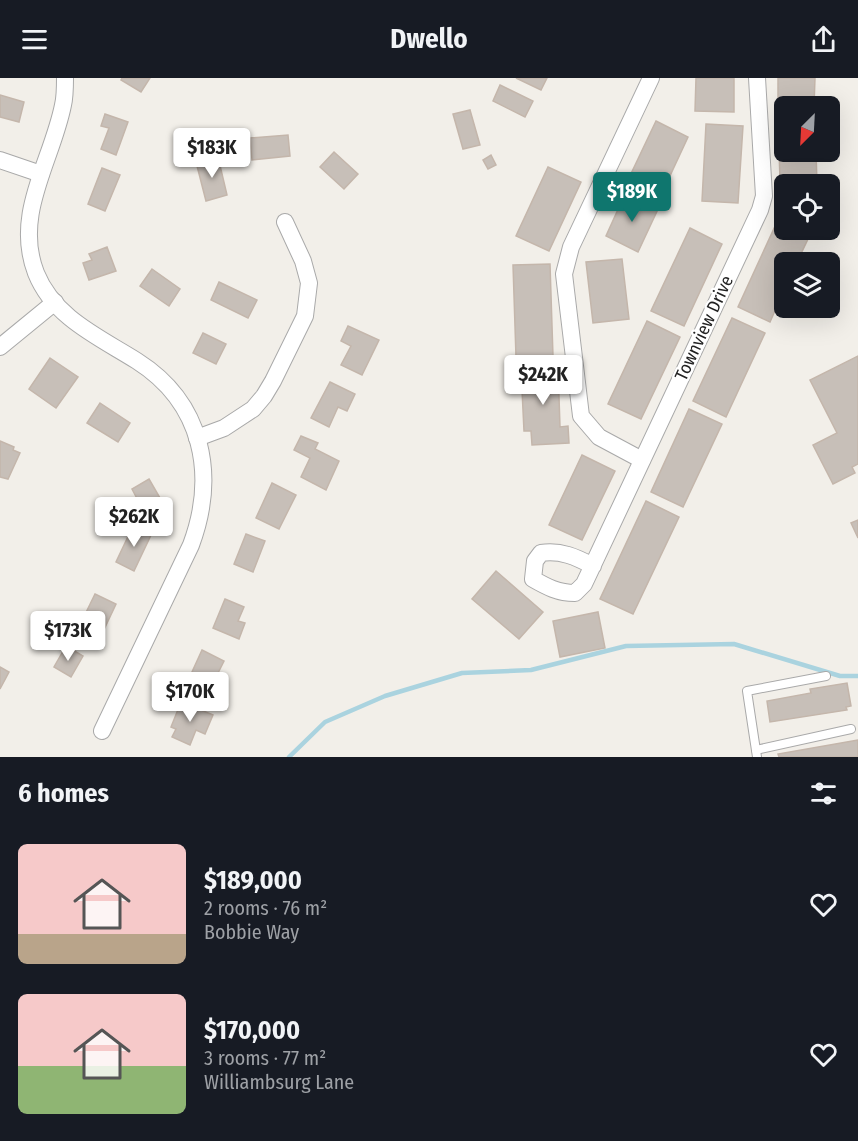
<!DOCTYPE html>
<html lang="en">
<head>
<meta charset="utf-8">
<style>
	:root { --surface:#171b24; --page:#20242c; --text:#f1f3f6; --muted:#9ea1a6; --accent:#0f766e }
	body { margin:0; font-family:"Fira Sans Condensed",sans-serif; background:var(--page); color:var(--text); height:100vh; display:flex; flex-direction:column; font-size:22px; white-space:nowrap }
	* { box-sizing:border-box; margin:0 }
	p { font-size:20px; color:var(--muted) }
	.icon { flex:none; width:33px; height:33px; fill:none; stroke:currentColor; stroke-width:2; stroke-linecap:round; stroke-linejoin:round }
	.map { position:relative; height:679px; overflow:hidden }
	.side { display:flex; flex-direction:column; background:var(--surface); flex:1 }
	.side>* { flex:none }
	.needle { width:39px; rotate:204deg }
	.tools { position:absolute; left:774px; top:18px; display:grid; gap:12px }
	.tools a { display:grid; place-items:center; width:66px; height:66px; border-radius:9px; background:var(--surface); box-shadow:0 6px 24px #0002; font-size:30px }
	.price { position:absolute; translate:-50% -51px; padding:0 14px; border-radius:6px; background:#fff; color:#222; font-size:20px; line-height:39px; filter:drop-shadow(0 2px 3px #0008) }
	.price::after { content:''; position:absolute; left:50%; top:36px; width:18px; height:14px; margin-left:-9px; background:inherit; clip-path:polygon(0 0,100% 0,50% 100%) }
	.price.selected { background:var(--accent); color:#fff }
	ul { padding:0; list-style:none }
	li { display:flex; align-items:center; gap:18px; height:150px; padding:0 18px }
	li span { display:grid; place-items:center; flex:none; width:168px; height:120px; border-radius:9px; color:#555 }
	li>.icon { margin-inline-start:auto }
	span .icon { width:72px; height:72px; fill:#fffc; stroke-width:1 }
	li b { font-size:26px }
	h2 { display:flex; justify-content:space-between; align-items:center; height:72px; padding:0 18px; font-size:26px }
	header { display:flex; justify-content:space-between; align-items:center; height:78px; padding:0 18px; background:var(--surface); font-size:27px; font-weight:700 }
	.map>svg:first-child { display:block }
</style>
</head>
<body>
<header><svg class="icon" aria-label="menu" viewBox="0 0 24 24"><path d="M4 6h16M4 12h16M4 18h16"/></svg>Dwello<svg class="icon" aria-label="share" viewBox="0 0 24 24"><path d="M12 15V3M7 8l5-5 5 5M5 13v7h14v-7"/></svg></header>
<div class="map">
<svg width="858" height="679" viewBox="0 0 858 679">
	<rect width="100%" height="100%" fill="#f2efe9"/>
	<g fill="none" stroke-linecap="round" stroke-linejoin="round">
		<polyline stroke="#aad3df" stroke-width="4.5" points="289,679 325,644 385,618 462,595 531,592 626,568 734,566 840,598 858,598"/>
	</g>
	<g fill="#c7bfb8" stroke="#c4b6ab" stroke-width="1.5">
		<polygon points="122,0 150,0 141,14 121,2"/>
		<polygon points="516,0 547,0 541,12"/>
		<polygon points="696,0 734,0 734,34 695,33"/>
		<polygon points="778,0 815,0 814,28 784,28 784,59 778,59"/>
		<polygon points="500,7 533,23 525,39 493,23"/>
		<polygon points="0,17 24,24 19,44 0,39"/>
		<polygon points="470,32 480,67 463,71 453,36"/>
		<polygon points="105,36 128,44 116,77 101,71 109,50 101,48"/>
		<polygon points="656,43 688,59 662,115 629,100"/>
		<polygon points="706,46 743,48 738,125 702,123"/>
		<polygon points="288,57 290,78 252,82 250,60"/>
		<polygon points="779,71 784,71 784,74 816,74 817,106 784,106 784,132 781,133"/>
		<polygon points="334,74 358,96 344,111 320,89"/>
		<polygon points="491,77 496,87 488,91 483,82"/>
		<polygon points="218,79 227,117 206,123 196,84"/>
		<polygon points="548,89 581,104 549,173 516,158"/>
		<polygon points="102,90 120,97 105,133 88,126"/>
		<polygon points="625,116 658,131 638,174 606,158"/>
		<polygon points="776,146 808,161 797,184 784,184 784,212 770,244 738,229"/>
		<polygon points="690,150 722,166 684,248 651,233"/>
		<polygon points="107,169 116,193 89,202 83,185 92,182 89,176"/>
		<polygon points="622,181 629,241 593,245 586,184"/>
		<polygon points="550,186 553,278 516,279 513,187"/>
		<polygon points="152,191 180,211 169,228 140,208"/>
		<polygon points="219,204 257,222 248,240 211,222"/>
		<polygon points="732,240 765,255 726,339 693,323"/>
		<polygon points="647,243 680,259 641,341 608,326"/>
		<polygon points="348,248 379,262 362,297 341,287 351,268 341,263"/>
		<polygon points="203,255 226,266 216,286 193,275"/>
		<polygon points="858,278 858,386 852,389 855,395 833,406 813,367 837,355 810,302"/>
		<polygon points="50,280 78,299 56,330 29,311"/>
		<polygon points="558,289 560,349 568,348 569,365 532,367 531,353 524,353 521,291"/>
		<polygon points="330,304 355,316 347,333 338,329 329,349 311,340"/>
		<polygon points="100,325 130,345 118,364 87,345"/>
		<polygon points="689,331 722,346 683,429 651,414"/>
		<polygon points="301,358 318,365 315,371 339,383 326,412 301,399 310,380 294,372"/>
		<polygon points="0,363 14,369 13,372 20,375 8,401 0,399"/>
		<polygon points="582,377 615,393 582,462 549,447"/>
		<polygon points="149,401 160,420 142,430 132,411"/>
		<polygon points="272,405 296,417 279,451 256,440"/>
		<polygon points="646,423 679,439 633,536 600,521"/>
		<polygon points="858,442 858,460 851,445"/>
		<polygon points="133,448 151,457 134,493 116,484"/>
		<polygon points="246,456 265,463 253,494 234,486"/>
		<polygon points="496,493 543,534 519,561 472,521"/>
		<polygon points="95,516 116,526 100,560 79,549"/>
		<polygon points="225,521 244,529 238,543 245,545 239,561 213,550"/>
		<polygon points="598,534 605,570 560,579 553,543"/>
		<polygon points="66,568 83,578 71,599 54,589"/>
		<polygon points="202,572 224,583 208,615 187,605"/>
		<polygon points="0,589 9,594 0,611"/>
		<polygon points="847,605 851,628 846,629 847,632 770,644 767,623 811,615 810,611"/>
		<polygon points="181,624 213,637 205,656 196,652 190,667 172,659 176,651 171,649"/>
		<polygon points="858,662 858,679 779,679 778,676"/>
	</g>
	<g fill="none" stroke-linecap="round" stroke-linejoin="round">
		<defs>
			<g id="lane">
				<polyline points="756,672 851,651"/>
				<polyline points="757,679 747,613 826,598"/>
			</g>
			<g id="street">
				<path d="M65,0C65,9 65,19 63,27C52,83 13,136 36,195C54,240 99,259 137,283C203,325 217,397 191,467L102,653"/>
				<polyline points="0,82 41,96"/>
				<polyline points="0,269 55,224"/>
				<polyline points="197,360 224,350 253,331 264,318 273,303 305,238 309,205 303,183 285,144"/>
				<polyline points="642,382 599,359 581,338 564,196 571,169 651,0"/>
				<path d="M593,488C576,479 561,472 541,475L535,483L533,501C547,509 558,515 575,515L584,506L760,132L764,118L757,0"/>
			</g>
		</defs>
		<use href="#lane" stroke="#a9a9a9" stroke-width="10"/>
		<use href="#street" stroke="#a9a9a9" stroke-width="18"/>
		<use href="#lane" stroke="#fff" stroke-width="8"/>
		<use href="#street" stroke="#fff" stroke-width="16"/>
	</g>
	<g text-anchor="middle" dominant-baseline="central" stroke-width="4.5" stroke-linejoin="round" paint-order="stroke">
		<g font-size="18" fill="#222" stroke="#fff">
			<text transform="translate(704 250) rotate(-65)">Townview Drive</text>
		</g>
	</g>
</svg>
<div class="tools">
<a><svg class="needle" viewBox="-14 -14 28 28"><path d="M0-13l5 13h-10z" fill="#e53935"/><path d="M0 13l5-13h-10z" fill="#9ea1a6"/></svg></a>
<a><svg class="icon" aria-label="locate" viewBox="0 0 24 24"><circle cx="12" cy="12" r="6"/><path d="M12 2v4M12 18v4M2 12h4M18 12h4"/></svg></a>
<a><svg class="icon" aria-label="layers" viewBox="0 0 24 24"><path d="M12 4l9 5-9 5-9-5zM3 14l9 5 9-5"/></svg></a>
</div>
<b class="price" style="left:212px;top:101px">$183K</b>
<b class="price selected" style="left:632px;top:145px">$189K</b>
<b class="price" style="left:543px;top:328px">$242K</b>
<b class="price" style="left:134px;top:470px">$262K</b>
<b class="price" style="left:68px;top:584px">$173K</b>
<b class="price" style="left:190px;top:645px">$170K</b>
</div>
<section class="side">
<h2>6 homes<svg class="icon" aria-label="filters" viewBox="0 0 24 24"><path d="M4 7h16M4 17h16"/><circle cx="9" cy="7" r="2"/><circle cx="15" cy="17" r="2"/></svg></h2>
<ul>
<li><span style="background:linear-gradient(#f6c9c9 75%,#b9a48a 0)"><svg class="icon" aria-label="home" viewBox="0 0 24 24"><path d="M3 11l9-7 9 7M6 9v11h12V9"/></svg></span><div><b>$189,000</b><p>2 rooms · 76 m²</p><p>Bobbie Way</p></div><svg class="icon" aria-label="heart" viewBox="0 0 24 24"><path d="M12 20l-8-8c-3-5 5-10 8-4 3-6 11-1 8 4z"/></svg></li>
<li><span style="background:linear-gradient(#f6c9c9 60%,#8fb573 0)"><svg class="icon" aria-label="home" viewBox="0 0 24 24"><path d="M3 11l9-7 9 7M6 9v11h12V9"/></svg></span><div><b>$170,000</b><p>3 rooms · 77 m²</p><p>Williambsurg Lane</p></div><svg class="icon" aria-label="heart" viewBox="0 0 24 24"><path d="M12 20l-8-8c-3-5 5-10 8-4 3-6 11-1 8 4z"/></svg></li>
</ul>
</section>
</body>
</html>
